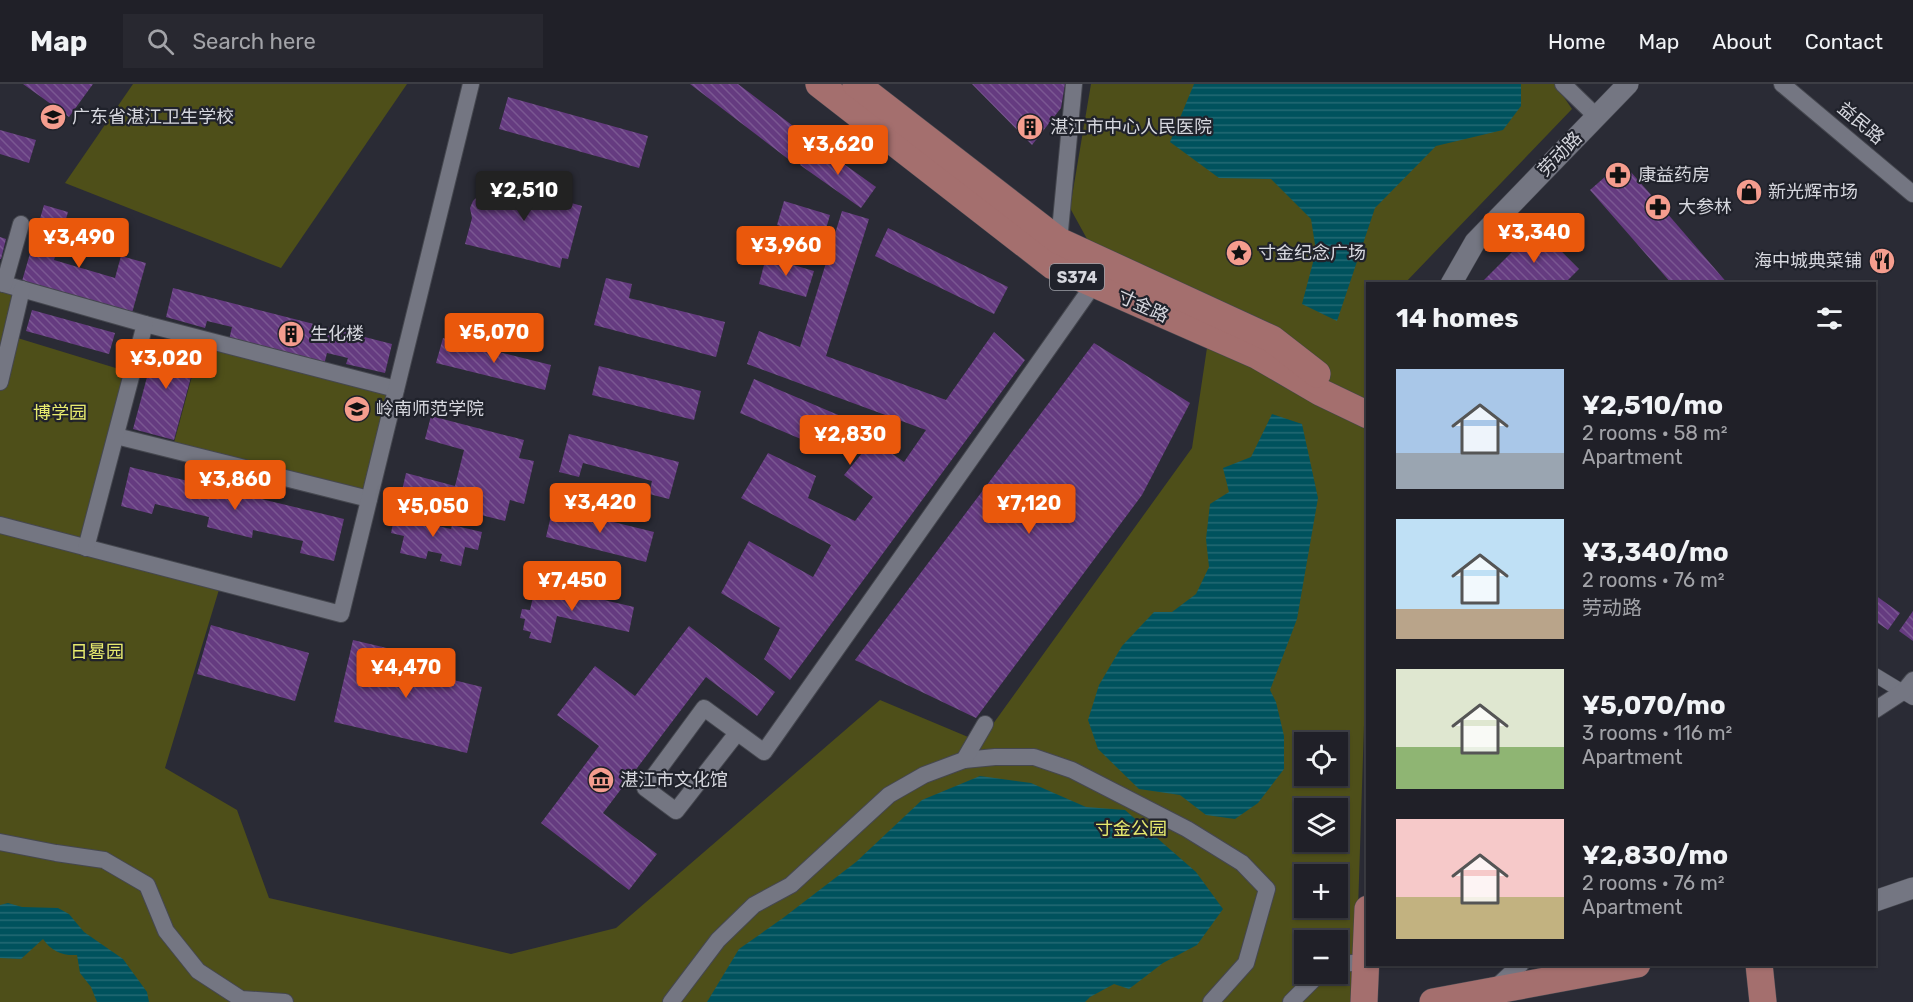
<!DOCTYPE html>
<html lang="en">
<head>
<meta charset="utf-8">
<style>
	:root { --surface:#202028; --page:#282830; --text:#f1f3f6; --muted:#a2a3a8; --line:#3d3e45; --accent:#ea580c }
	body { margin:0; font-family:Rubik,"Noto Sans SC",sans-serif; background:var(--page); color:var(--text); height:100vh; display:flex; flex-direction:column; font-size:22px; white-space:nowrap }
	* { box-sizing:border-box; margin:0 }
	p { font-size:20px; color:var(--muted) }
	.icon { flex:none; width:33px; height:33px; fill:none; stroke:currentColor; stroke-width:2; stroke-linecap:round; stroke-linejoin:round }
	.map { position:relative; flex:1; overflow:hidden }
	.panel { position:absolute; left:1366px; top:198px; width:510px; height:684px; display:flex; flex-direction:column; background:var(--surface); border-radius:0px; box-shadow:0 2px 4px #0004,0 0 0 2px var(--line) }
	.panel>* { flex:none }
	.controls { position:absolute; left:1294px; top:648px; display:grid; gap:12px }
	.controls a { display:grid; place-items:center; width:54px; height:54px; border-radius:0px; background:var(--surface); box-shadow:0 2px 4px #0004,0 0 0 2px var(--line); font-size:30px }
	.price { position:absolute; translate:-50% -51px; padding:0 14px; border-radius:6px; background:var(--accent); color:#fff; font-size:20px; line-height:39px; filter:drop-shadow(0 2px 3px #0008) }
	.price::after { content:''; position:absolute; left:50%; top:36px; width:18px; height:14px; margin-left:-9px; background:inherit; clip-path:polygon(0 0,100% 0,50% 100%) }
	.price.selected { background:#222; color:#fff }
	ul { padding:0; list-style:none }
	li { display:flex; align-items:center; gap:18px; height:150px; padding:0 30px }
	li span { display:grid; place-items:center; flex:none; width:168px; height:120px; border-radius:0px; color:#555 }
	li>.icon { margin-inline-start:auto }
	span .icon { width:72px; height:72px; fill:#fffc; stroke-width:1 }
	li b { font-size:26px }
	h2 { display:flex; justify-content:space-between; align-items:center; height:72px; padding:0 30px; font-size:26px }
	header { display:flex; align-items:center; gap:36px; box-sizing:border-box; height:84px; padding:0 30px; background:var(--surface); border-bottom:2px solid var(--line) }
	header strong { font-size:28px }
	nav { display:flex; gap:33px; margin-inline-start:auto; font-size:21px }
	.search { width:420px; height:54px; background:var(--page); display:flex; align-items:center; gap:15px; box-sizing:border-box; padding:0 21px; border-radius:0px; color:var(--muted); font-size:22px }
	.map>svg:first-child { display:block }
</style>
</head>
<body>
<header>
<strong>Map</strong>
<div class="search"><svg class="icon" aria-label="search" viewBox="0 0 24 24"><circle cx="10" cy="10" r="6"/><path d="M15 15l6 6"/></svg>Search here</div>
<nav><a>Home</a><a>Map</a><a>About</a><a>Contact</a></nav>
</header>
<div class="map">
<svg width="1913" height="918" viewBox="0 0 1913 918">
	<defs>
		<pattern id="water-rules" width="6" height="5" patternUnits="userSpaceOnUse" patternTransform="scale(1.5)"><rect width="6" height="5" fill="#00525d"/><path d="M0 2.5h6" fill="none" stroke="#246a74"/></pattern>
		<pattern id="building-back-hatch" width="6" height="6" patternUnits="userSpaceOnUse" patternTransform="scale(1.5)"><rect width="6" height="6" fill="#653b80"/><path d="M-1 5l2 2M0 0l6 6M5-1l2 2" fill="none" stroke="#7a5792"/></pattern>
	</defs>
	<rect width="100%" height="100%" fill="#2a2b35"/>
	<g fill="#4e4f19" fill-rule="evenodd">
		<polygon points="133,0 407,0 281,184 65,99"/>
		<path d="M1091,0H1555L1572,25L1405,199L1368,200V518L1355,918H0V199L22,205L11,252L132,289L86,464L221,499L165,684L237,726L269,814L511,870L616,844L880,616L980,658L1192,364L1214,217L1092,164L1070,124ZM1305,658H1338V692H1305ZM1305,724H1338V758H1305ZM1305,790H1338V824H1305ZM1305,856H1338V890H1305Z"/>
		<polygon points="202,255 396,305 369,415 172,366"/>
	</g>
	<g fill="url(#water-rules)">
		<polygon points="1194,0 1521,0 1521,22 1503,46 1436,62 1375,124 1337,237 1302,220 1316,167 1311,135 1271,95 1219,94 1170,58"/>
		<polygon points="1272,330 1302,340 1318,414 1297,535 1270,606 1276,618 1284,652 1284,685 1258,719 1235,735 1206,731 1180,711 1139,705 1098,665 1088,636 1099,601 1122,562 1154,528 1172,528 1196,510 1209,483 1206,455 1210,420 1229,408 1223,384 1251,373"/>
		<polygon points="980,692 1031,699 1086,723 1125,726 1196,788 1223,825 1197,861 1163,879 1129,905 1114,900 1090,913 1085,918 707,918 739,865 783,834 856,778 922,716"/>
		<path d="M8,819L22,823L58,824L69,830L84,848L123,875L147,908L149,918H97L91,903L80,889L77,871C63,872 51,867 43,855L21,875L0,874V821Z"/>
	</g>
	<g fill="url(#building-back-hatch)">
		<polygon points="23,0 93,0 69,33"/>
		<polygon points="690,0 738,0 810,55 792,78"/>
		<polygon points="972,0 1065,0 1061,24 1032,61"/>
		<polygon points="508,13 648,52 639,84 499,45"/>
		<polygon points="0,46 36,56 29,79 0,70"/>
		<polygon points="816,60 876,103 861,124 800,81"/>
		<polygon points="1622,78 1660,121 1728,200 1672,200 1590,106"/>
		<polygon points="510,95 522,98 526,95 538,97 542,104 559,109 557,115 582,122 568,175 562,174 560,184 465,160 472,134 470,124 473,117 477,113 481,101 488,103 490,98 507,103"/>
		<polygon points="784,117 830,131 823,155 777,141"/>
		<polygon points="44,121 68,128 54,176 115,194 121,172 146,179 132,229 22,197"/>
		<polygon points="842,127 869,135 826,272 946,316 994,248 1025,276 790,596 764,575 780,544 721,509 749,457 813,493 831,461 741,414 768,369 816,392 808,414 855,437 873,413 844,391 873,356 904,378 926,346 747,280 759,247 800,263"/>
		<polygon points="1537,143 1579,185 1564,200 1480,200"/>
		<polygon points="888,144 1008,203 994,230 875,172"/>
		<polygon points="0,153 6,155 1,175 0,175"/>
		<polygon points="766,173 814,187 806,213 759,200"/>
		<polygon points="606,194 632,200 629,214 725,238 716,273 594,241"/>
		<polygon points="173,204 392,260 385,289 346,280 348,274 327,269 324,281 229,256 232,243 207,237 205,244 166,233"/>
		<polygon points="32,226 115,249 109,270 26,247"/>
		<polygon points="443,254 551,281 545,306 436,279"/>
		<polygon points="157,256 198,267 174,356 133,345"/>
		<polygon points="1094,259 1190,319 1142,411 976,634 855,576"/>
		<polygon points="599,282 701,307 694,336 592,311"/>
		<polygon points="754,295 850,336 836,370 740,329"/>
		<polygon points="431,332 524,356 519,374 534,377 524,420 510,416 505,437 401,411 406,389 455,402 464,366 425,355"/>
		<polygon points="569,350 679,378 669,415 649,410 652,397 583,379 579,393 559,388"/>
		<polygon points="130,383 344,435 334,477 300,469 303,457 253,446 252,454 207,443 209,433 155,420 152,430 121,422"/>
		<polygon points="553,423 654,448 646,478 546,453"/>
		<polygon points="396,425 431,434 429,440 451,445 452,441 482,448 478,466 465,463 461,482 440,477 442,470 428,467 426,475 400,469 404,452 391,449"/>
		<polygon points="536,500 634,523 629,548 557,532 551,559 529,554 531,548 523,546 525,535 520,534 522,525 530,526"/>
		<polygon points="1875,511 1900,529 1888,546 1875,537"/>
		<polygon points="1913,527 1913,557 1899,547"/>
		<polygon points="211,541 309,569 295,617 197,590"/>
		<polygon points="689,542 775,608 757,632 706,593 603,729 657,770 629,806 541,739 599,662 557,631 595,582 635,612"/>
		<polygon points="353,556 429,574 425,589 482,603 467,669 334,638"/>
	</g>
	<g fill="none" stroke-linecap="round" stroke-linejoin="round">
		<defs>
			<polyline id="pedestrian" points="1875,591 1913,614"/>
			<g id="minor">
				<polyline points="1563,0 1597,33"/>
				<polyline points="1782,0 1913,110"/>
				<polyline points="1059,157 1074,0"/>
				<polyline points="0,199 145,240 396,305"/>
				<polyline points="4,200 21,140"/>
				<polyline points="0,298 22,205"/>
				<polyline points="116,352 369,415"/>
				<polyline points="0,441 341,530 471,0"/>
				<polyline points="86,464 145,240"/>
				<polyline points="1875,626 1904,607 1913,596"/>
				<polyline points="737,649 676,727 645,704 704,624 764,668 1094,200"/>
				<polyline points="964,676 995,673 1034,673 1072,686 1187,745 1242,779 1267,805 1246,879 1211,918"/>
				<polyline points="0,758 56,769 104,776 147,801 166,847 198,887 241,915 285,918"/>
				<polyline points="1338,880 1366,878"/>
				<polyline points="1495,904 1521,880"/>
				<polyline points="671,918 718,856 754,821 791,801 889,711 924,691 964,676 985,640"/>
				<polyline points="1291,918 1319,890"/>
			</g>
			<g id="tertiary">
				<polyline points="1451,200 1475,158 1628,0"/>
				<polyline points="1875,817 1913,804"/>
			</g>
			<g id="primary">
				<polyline points="819,0 1053,182 1258,272 1320,308 1368,331"/>
				<polyline points="856,0 1059,157 1272,255 1317,290"/>
				<polyline points="1759,880 1763,918"/>
				<polyline points="1364,918 1368,825"/>
				<polyline points="1433,918 1637,880"/>
			</g>
		</defs>
		<use href="#pedestrian" stroke="#45474f" stroke-width="15"/>
		<use href="#minor" stroke="#45474f" stroke-width="18"/>
		<use href="#tertiary" stroke="#45474f" stroke-width="22"/>
		<use href="#primary" stroke="#45474f" stroke-width="28"/>
		<use href="#pedestrian" stroke="#747682" stroke-width="14"/>
		<use href="#minor" stroke="#747682" stroke-width="16"/>
		<use href="#tertiary" stroke="#747682" stroke-width="21"/>
		<use href="#primary" stroke="#a46f6e" stroke-width="27"/>
	</g>
	<defs>
		<symbol id="university-disc" viewBox="-11 -11 22 22"><circle r="9.5" fill="#f59d8e" stroke="#20222b"/><path d="M0-5L7-2L0 1L-7-2ZM-4 1L0 2.5L4 1V4Q0 6-4 4Z" fill="#111"/></symbol>
		<symbol id="building-disc" viewBox="-11 -11 22 22"><circle r="9.5" fill="#f59d8e" stroke="#20222b"/><path d="M-4-6H4V6H1V3H-1V6H-4ZM-2.5-4.3h1.7v1.8h-1.7ZM.8-4.3h1.7v1.8H.8ZM-2.5-1h1.7V.8h-1.7ZM.8-1h1.7V.8H.8Z" fill="#111"/></symbol>
		<symbol id="pharmacy-disc" viewBox="-11 -11 22 22"><circle r="9.5" fill="#f59d8e" stroke="#20222b"/><path d="M-2-6h4v4h4v4h-4v4h-4v-4h-4v-4h4Z" fill="#111"/></symbol>
		<symbol id="shop-disc" viewBox="-11 -11 22 22"><circle r="9.5" fill="#f59d8e" stroke="#20222b"/><path d="M-5-2.5h2.3a2.7 3.5 0 0 1 5.4 0H5L5.5 6h-11ZM-1.5-2.5h3a1.5 2.3 0 0 0-3 0Z" fill="#111"/></symbol>
		<symbol id="sight-disc" viewBox="-11 -11 22 22"><circle r="9.5" fill="#f59d8e" stroke="#20222b"/><path d="M0-6L1.8-2.2L6-1.7L2.9 1.2L3.7 5.4L0 3.3L-3.7 5.4L-2.9 1.2L-6-1.7L-1.8-2.2Z" fill="#111"/></symbol>
		<symbol id="restaurant-disc" viewBox="-11 -11 22 22"><circle r="9.5" fill="#f59d8e" stroke="#20222b"/><path d="M-5-6h1v4h1v-4h1v4h1v-4h1v5L-1.5 .5V6h-2V.5L-5-1ZM5-6V6H3V1.5H1.5Q1.5-4 5-6Z" fill="#111"/></symbol>
		<symbol id="museum-disc" viewBox="-11 -11 22 22"><circle r="9.5" fill="#f59d8e" stroke="#20222b"/><path d="M0-6L6-3V-2H-6V-3ZM-5-1h2V3h-2ZM-1-1h2V3h-2ZM3-1h2V3H3ZM-6 4H6V6H-6Z" fill="#111"/></symbol>
	</defs>
	<g fill-rule="evenodd">
		<use href="#university-disc" x="38" y="18" width="30" height="30"/>
		<use href="#building-disc" x="1015" y="28" width="30" height="30"/>
		<use href="#pharmacy-disc" x="1603" y="76" width="30" height="30"/>
		<use href="#shop-disc" x="1734" y="93" width="30" height="30"/>
		<use href="#pharmacy-disc" x="1643" y="108" width="30" height="30"/>
		<use href="#sight-disc" x="1224" y="154" width="30" height="30"/>
		<use href="#restaurant-disc" x="1867" y="162" width="30" height="30"/>
		<use href="#building-disc" x="276" y="235" width="30" height="30"/>
		<use href="#university-disc" x="342" y="310" width="30" height="30"/>
		<use href="#museum-disc" x="586" y="681" width="30" height="30"/>
	</g>
	<g text-anchor="middle" dominant-baseline="central" stroke-width="4.5" stroke-linejoin="round" paint-order="stroke">
		<rect fill="#20222b" stroke="#9fa1a8" stroke-width="1.5" x="1050" y="180" width="54" height="26" rx="4.5"/>
		<g font-size="16" font-weight="bold" fill="#d6d7de">
			<text x="1077" y="193">S374</text>
		</g>
		<g font-size="18" fill="#d6d7de" stroke="#20222b" text-anchor="start">
			<text x="72" y="33">广东省湛江卫生学校</text>
			<text x="1050" y="43">湛江市中心人民医院</text>
			<text x="1638" y="91">康益药房</text>
			<text x="1768" y="108">新光辉市场</text>
			<text x="1678" y="123">大参林</text>
			<text x="1258" y="169">寸金纪念广场</text>
			<text x="1862" y="177" text-anchor="end">海中城典菜铺</text>
			<text x="310" y="250">生化楼</text>
			<text x="376" y="325">岭南师范学院</text>
			<text x="620" y="696">湛江市文化馆</text>
		</g>
		<g font-size="18" fill="#d6d7de" stroke="#20222b">
			<text transform="translate(1861 39) rotate(40)">益民路</text>
			<text transform="translate(1560 70) rotate(-46)">劳动路</text>
			<text transform="translate(1143 222) rotate(24)">寸金路</text>
		</g>
		<g font-size="18" fill="#e7ea6e" stroke="#20222b">
			<text x="60" y="329">博学园</text>
			<text x="97" y="568">日晷园</text>
			<text x="1131" y="745">寸金公园</text>
		</g>
	</g>
</svg>
<div class="controls">
<a><svg class="icon" aria-label="locate" viewBox="0 0 24 24"><circle cx="12" cy="12" r="6"/><path d="M12 2v4M12 18v4M2 12h4M18 12h4"/></svg></a>
<a><svg class="icon" aria-label="layers" viewBox="0 0 24 24"><path d="M12 4l9 5-9 5-9-5zM3 14l9 5 9-5"/></svg></a>
<a>+</a>
<a>−</a>
</div>
<b class="price" style="left:838px;top:92px">¥3,620</b>
<b class="price selected" style="left:524px;top:138px">¥2,510</b>
<b class="price" style="left:1534px;top:180px">¥3,340</b>
<b class="price" style="left:79px;top:185px">¥3,490</b>
<b class="price" style="left:786px;top:193px">¥3,960</b>
<b class="price" style="left:494px;top:280px">¥5,070</b>
<b class="price" style="left:166px;top:306px">¥3,020</b>
<b class="price" style="left:850px;top:382px">¥2,830</b>
<b class="price" style="left:235px;top:427px">¥3,860</b>
<b class="price" style="left:600px;top:450px">¥3,420</b>
<b class="price" style="left:1029px;top:451px">¥7,120</b>
<b class="price" style="left:433px;top:454px">¥5,050</b>
<b class="price" style="left:572px;top:528px">¥7,450</b>
<b class="price" style="left:406px;top:615px">¥4,470</b>
<section class="panel">
<h2>14 homes<svg class="icon" aria-label="filters" viewBox="0 0 24 24"><path d="M4 7h16M4 17h16"/><circle cx="9" cy="7" r="2"/><circle cx="15" cy="17" r="2"/></svg></h2>
<ul>
<li><span style="background:linear-gradient(#a9c7e8 70%,#9aa5b1 0)"><svg class="icon" aria-label="home" viewBox="0 0 24 24"><path d="M3 11l9-7 9 7M6 9v11h12V9"/></svg></span><div><b>¥2,510/mo</b><p>2 rooms · 58 m²</p><p>Apartment</p></div></li>
<li><span style="background:linear-gradient(#bfe0f5 75%,#b9a48a 0)"><svg class="icon" aria-label="home" viewBox="0 0 24 24"><path d="M3 11l9-7 9 7M6 9v11h12V9"/></svg></span><div><b>¥3,340/mo</b><p>2 rooms · 76 m²</p><p>劳动路</p></div></li>
<li><span style="background:linear-gradient(#dfe7d0 65%,#8fb573 0)"><svg class="icon" aria-label="home" viewBox="0 0 24 24"><path d="M3 11l9-7 9 7M6 9v11h12V9"/></svg></span><div><b>¥5,070/mo</b><p>3 rooms · 116 m²</p><p>Apartment</p></div></li>
<li><span style="background:linear-gradient(#f6c9c9 65%,#c2b280 0)"><svg class="icon" aria-label="home" viewBox="0 0 24 24"><path d="M3 11l9-7 9 7M6 9v11h12V9"/></svg></span><div><b>¥2,830/mo</b><p>2 rooms · 76 m²</p><p>Apartment</p></div></li>
</ul>
</section>
</div>
</body>
</html>
